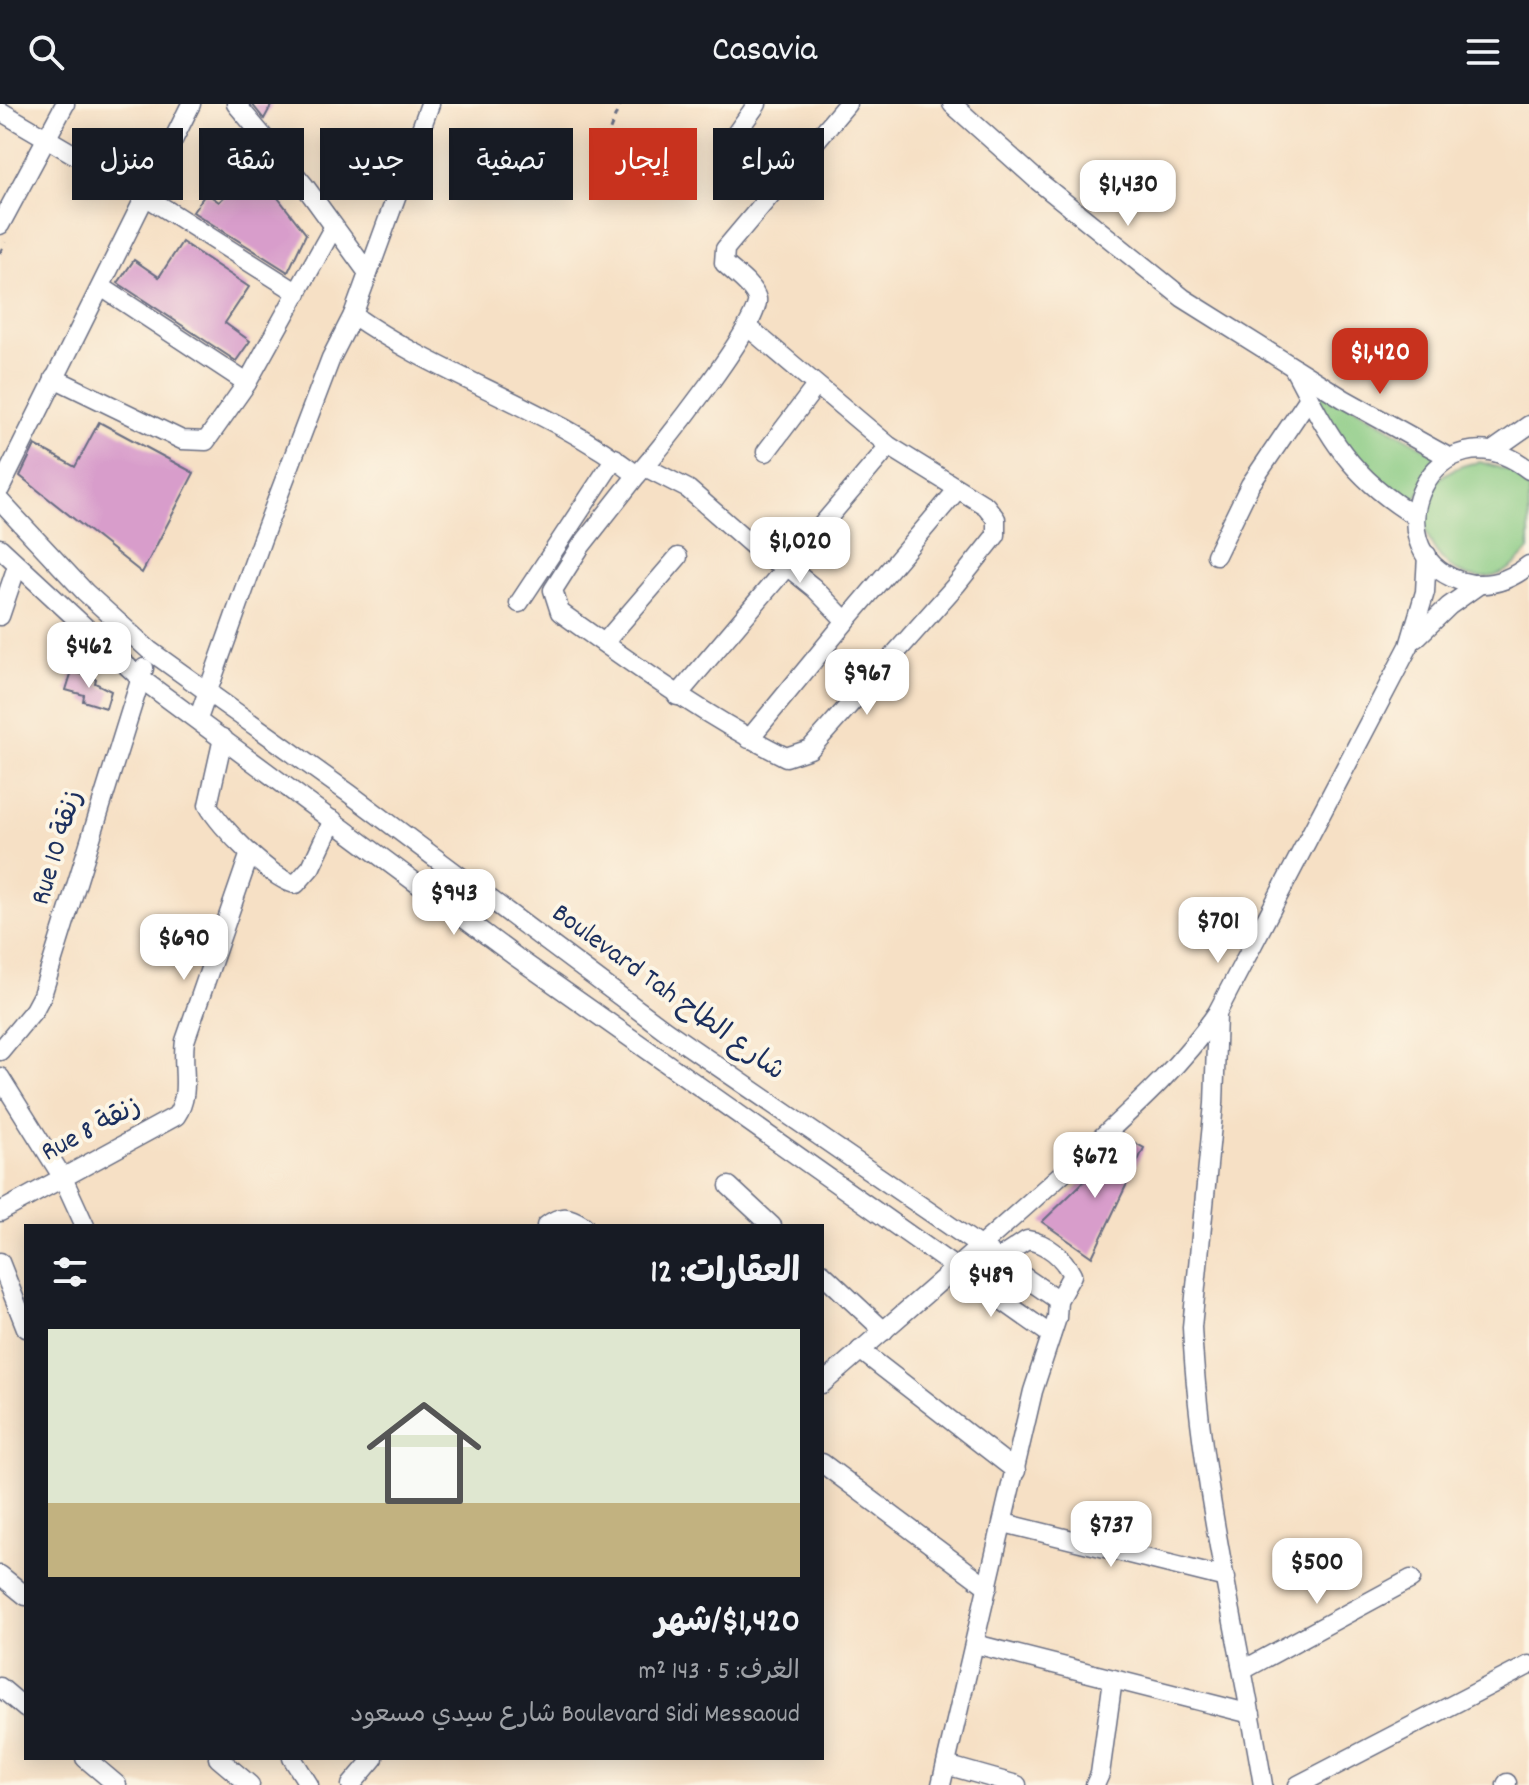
<!DOCTYPE html>
<html lang="ar">
<head>
<meta charset="utf-8">
<style>
	:root { --surface:#171b24; --page:#242831; --text:#f1f3f6; --muted:#9ea1a6; --accent:#c8321e }
	body { margin:0; font-family:Dekko,"Playpen Sans Arabic",sans-serif; background:var(--page); color:var(--text); direction:rtl; height:100vh; display:flex; flex-direction:column; font-size:30px; white-space:nowrap }
	* { box-sizing:border-box; margin:0 }
	p { font-size:26px; color:var(--muted) }
	.icon { flex:none; width:44px; height:44px; fill:none; stroke:currentColor; stroke-width:2; stroke-linecap:round; stroke-linejoin:round }
	.map { position:relative; flex:1; overflow:hidden; direction:ltr }
	.sheet { position:absolute; left:24px; top:1120px; width:800px; height:536px; display:flex; flex-direction:column; background:var(--surface); border-radius:0px; box-shadow:0 4px 20px #0003; direction:rtl }
	.sheet>* { flex:none }
	.top-card { position:absolute; left:24px; top:24px; width:800px; height:72px; direction:rtl; display:flex; gap:16px }
	.price { position:absolute; translate:-50% -68px; padding:0 18px; border-radius:16px; background:#fff; color:#222; font-size:26px; line-height:52px; filter:drop-shadow(0 2px 4px #0008) }
	.price::after { content:''; position:absolute; left:50%; top:48px; width:24px; height:18px; margin-left:-12px; background:inherit; clip-path:polygon(0 0,100% 0,50% 100%) }
	.price.selected { background:var(--accent); color:#fff }
	ul { padding:0; list-style:none }
	li { display:grid; align-content:center; gap:16px; height:424px; padding:0 24px }
	li span { display:grid; place-items:center; height:248px; border-radius:0px; color:#555 }
	li>.icon { margin-inline-start:auto }
	span .icon { width:144px; height:144px; fill:#fffc; stroke-width:1 }
	li b { font-size:34px }
	h2 { display:flex; justify-content:space-between; align-items:center; height:96px; padding:0 24px; font-size:34px }
	.tag { padding:0 28px; border-radius:0px; background:var(--surface); box-shadow:0 4px 20px #0003; font-size:28px; line-height:72px }
	.tag.selected { background:var(--accent); color:#fff }
	header { display:flex; justify-content:space-between; align-items:center; height:104px; padding:0 24px; background:var(--surface); font-size:36px; font-weight:600 }
	.map>svg:first-child { display:block }
</style>
</head>
<body>
<header><svg class="icon" aria-label="menu" viewBox="0 0 24 24"><path d="M4 6h16M4 12h16M4 18h16"/></svg>Casavia<svg class="icon" aria-label="search" viewBox="0 0 24 24"><circle cx="10" cy="10" r="6"/><path d="M15 15l6 6"/></svg></header>
<div class="map">
<svg width="1529" height="1681" viewBox="0 0 1529 1681">
	<rect width="100%" height="100%" fill="#fcf5e5"/>
	<filter id="ink" filterUnits="userSpaceOnUse"><feTurbulence type="fractalNoise" baseFrequency=".0125" numOctaves="2"/><feDisplacementMap in="SourceGraphic" scale="16" xChannelSelector="R" yChannelSelector="G"/><feConvolveMatrix kernelMatrix="1 2 1 2 8 2 1 2 1" color-interpolation-filters="sRGB"/></filter>
	<filter id="wash" filterUnits="userSpaceOnUse"><feTurbulence type="fractalNoise" baseFrequency=".006" numOctaves="4" result="noise"/><feDisplacementMap in="SourceGraphic" scale="32" xChannelSelector="R" yChannelSelector="G"/><feGaussianBlur stdDeviation="1.8" result="paint"/><feColorMatrix in="noise" values="0 0 0 0 0 0 0 0 0 0 0 0 0 0 0 0 0 1.4 0 .05"/><feComposite in="paint" operator="in"/></filter>
	<g filter="url(#wash)">
		<rect width="100%" height="100%" fill="#f6e0c5"/>
		<g fill="#89ca83" stroke="#527c70" stroke-width="2">
			<polygon points="1305,275 1442,354 1411,402 1352,351"/>
			<path d="M1480,358L1513,368L1529,386V446C1457,537 1361,375 1480,358Z"/>
		</g>
		<g id="blocks">
			<g fill="#d89dcb">
				<polygon points="252,0 272,0 264,15"/>
				<polygon points="254,63 306,130 288,168 193,108 206,89 219,98"/>
				<polygon points="182,138 249,183 225,219 250,237 236,257 118,179 134,156 159,173"/>
				<polygon points="99,318 194,369 142,469 20,372 35,341 75,363"/>
				<polygon points="72,567 96,575 95,579 111,587 106,604 83,597 84,591 66,586"/>
				<polygon points="1128,1035 1144,1044 1092,1153 1042,1118"/>
			</g>
		</g>
	</g>
	<g filter="url(#ink)">
		<use href="#blocks" fill-opacity="0" stroke="#686d82" stroke-width="2"/>
		<g fill="none" stroke-linecap="round" stroke-linejoin="round">
			<defs>
				<g id="minor">
					<polyline points="236,0 304,81 368,169"/>
					<polyline points="952,0 1038,77 1183,194 1344,295 1450,354"/>
					<polyline points="0,7 145,92 298,189"/>
					<polyline points="732,35 757,0"/>
					<polyline points="0,121 65,0"/>
					<polyline points="103,184 247,279"/>
					<path d="M353,211C441,273 548,303 637,371C656,351 763,216 757,195C754,182 733,168 724,159L725,145L847,0"/>
					<path d="M1294,265C1329,332 1348,371 1415,412"/>
					<polyline points="54,274 182,336 206,337 247,279 333,124"/>
					<polyline points="1492,347 1529,321"/>
					<polyline points="766,348 816,282"/>
					<polyline points="645,363 688,385 767,454 788,463 814,484 846,517 749,635"/>
					<path d="M1529,366C1435,293 1366,444 1460,477C1486,485 1509,477 1529,461"/>
					<path d="M637,371L581,442L553,486L560,508C633,560 705,613 786,653L810,645L957,480L996,431V415L986,402L889,342L748,223"/>
					<polyline points="0,385 191,0"/>
					<polyline points="0,397 85,488 149,546 350,690 665,926 1058,1196"/>
					<polyline points="0,444 140,574 516,853 1051,1231"/>
					<polyline points="1216,451 1250,381 1309,294"/>
					<polyline points="519,499 615,354"/>
					<polyline points="0,512 17,462"/>
					<polyline points="846,517 958,385"/>
					<polyline points="1416,534 1449,502 1480,480"/>
					<polyline points="604,539 678,453"/>
					<polyline points="677,592 889,342"/>
					<polyline points="198,615 262,435 331,254 353,211 430,0"/>
					<path d="M223,634L208,701C219,722 273,777 296,780L311,763L333,716"/>
					<path d="M1217,911L1214,1000L1192,1223C1199,1377 1238,1529 1263,1681"/>
					<polyline points="0,947 34,906 42,891 144,564"/>
					<polyline points="0,973 63,1074 85,1122"/>
					<polyline points="729,1082 772,1122"/>
					<path d="M0,1108L176,1012C192,989 181,963 185,937L250,749"/>
					<path d="M546,1122C561,1110 569,1112 584,1122"/>
					<polyline points="0,1158 26,1224"/>
					<polyline points="822,1169 884,1227"/>
					<polyline points="860,1246 1016,1367"/>
					<path d="M822,1280C908,1205 995,1131 1079,1054C1128,1009 1179,965 1217,909L1409,542L1425,488L1427,451"/>
					<polyline points="822,1359 988,1483"/>
					<polyline points="1004,1419 1226,1474"/>
					<polyline points="0,1471 26,1492"/>
					<polyline points="975,1540 1251,1610"/>
					<polyline points="1243,1566 1411,1475"/>
					<polyline points="0,1583 26,1605"/>
					<polyline points="85,1654 117,1681"/>
					<polyline points="218,1654 250,1681"/>
					<polyline points="292,1654 309,1681"/>
					<polyline points="946,1661 1017,1681"/>
					<polyline points="351,1681 374,1654"/>
					<path d="M941,1681L1033,1287L1057,1214L1058,1196L1072,1171C1063,1153 1047,1139 1027,1136L997,1156"/>
					<polyline points="1095,1681 1100,1670 1113,1575"/>
					<polyline points="1298,1681 1529,1561"/>
					<polyline points="1506,1681 1507,1679"/>
				</g>
			</defs>
			<use href="#minor" stroke="#686d82" stroke-width="21"/>
			<g stroke="#686d82" stroke-width="3" stroke-dasharray="6 6" stroke-linecap="butt">
				<polyline points="607,85 606,36 620,0"/>
				<polyline points="0,149 5,138"/>
			</g>
			<use href="#minor" stroke="#fff" stroke-width="18"/>
		</g>
	</g>
	<g text-anchor="middle" dominant-baseline="central" stroke-width="8" stroke-linejoin="round" paint-order="stroke">
		<g font-size="28" fill="#1b2f5e" stroke="#fcf5e5">
			<text transform="translate(59 744) rotate(-73)">Rue 10 زنقة</text>
			<text transform="translate(667 890) rotate(36)">Boulevard Tah شارع الطاح</text>
			<text transform="translate(92 1027) rotate(-28)">Rue 8 زنقة</text>
		</g>
	</g>
</svg>
<b class="price" style="left:1128px;top:124px">$1,430</b>
<b class="price selected" style="left:1380px;top:292px">$1,420</b>
<b class="price" style="left:800px;top:481px">$1,020</b>
<b class="price" style="left:89px;top:586px">$462</b>
<b class="price" style="left:867px;top:613px">$967</b>
<b class="price" style="left:454px;top:833px">$943</b>
<b class="price" style="left:1218px;top:861px">$701</b>
<b class="price" style="left:184px;top:878px">$690</b>
<b class="price" style="left:1095px;top:1096px">$672</b>
<b class="price" style="left:991px;top:1215px">$489</b>
<b class="price" style="left:1111px;top:1465px">$737</b>
<b class="price" style="left:1317px;top:1502px">$500</b>
<div class="top-card">
<a class="tag">شراء</a>
<a class="tag selected">إيجار</a>
<a class="tag">تصفية</a>
<a class="tag">جديد</a>
<a class="tag">شقة</a>
<a class="tag">منزل</a>
</div>
<section class="sheet">
<h2>العقارات: 12<svg class="icon" aria-label="filters" viewBox="0 0 24 24"><path d="M4 7h16M4 17h16"/><circle cx="9" cy="7" r="2"/><circle cx="15" cy="17" r="2"/></svg></h2>
<ul>
<li><span style="background:linear-gradient(#dfe7d0 70%,#c2b280 0)"><svg class="icon" aria-label="home" viewBox="0 0 24 24"><path d="M3 11l9-7 9 7M6 9v11h12V9"/></svg></span><div><b>$1,420/شهر</b><p>الغرف: 5 · 143 m²</p><p>Boulevard Sidi Messaoud شارع سيدي مسعود</p></div></li>
</ul>
</section>
</div>
</body>
</html>
